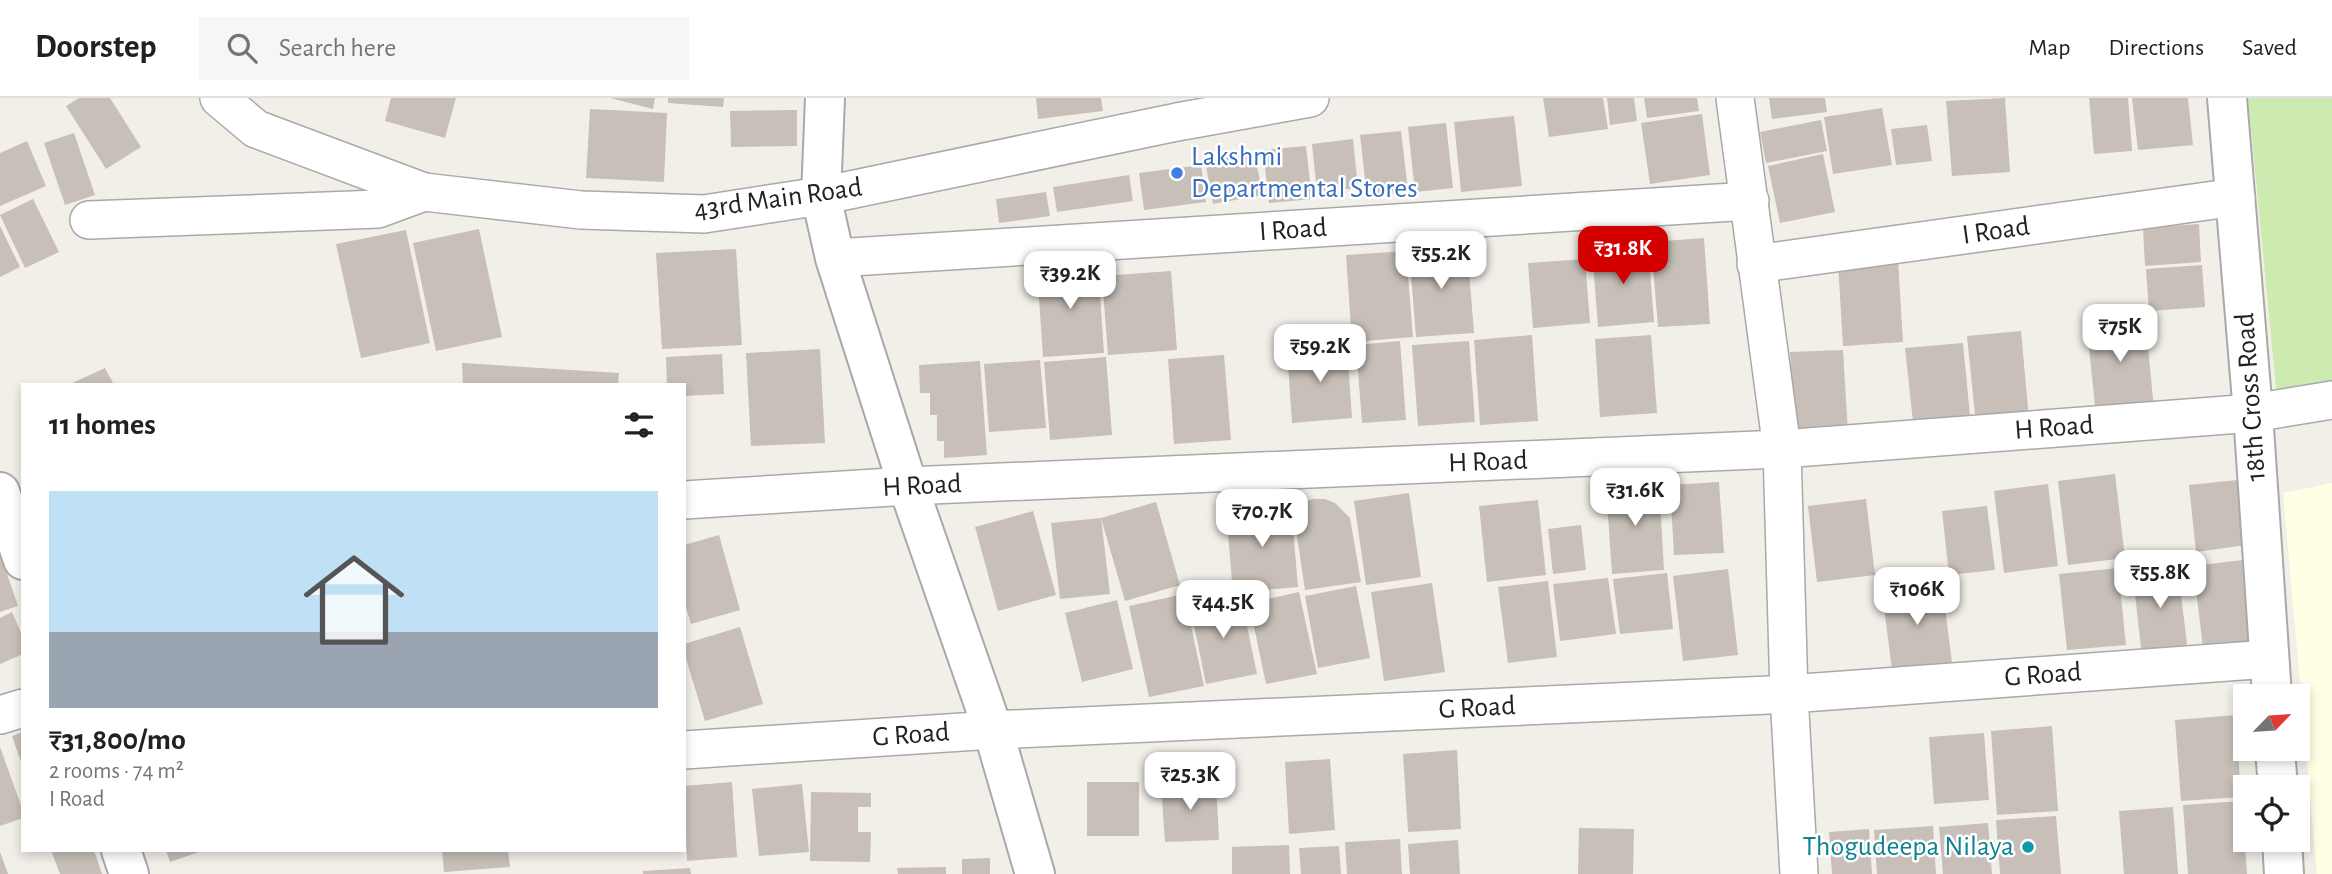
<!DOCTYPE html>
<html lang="en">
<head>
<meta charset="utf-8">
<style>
	:root { --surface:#fff; --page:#f6f6f6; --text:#202124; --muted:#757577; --line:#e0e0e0; --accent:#d40000 }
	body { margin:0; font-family:"Alegreya Sans",sans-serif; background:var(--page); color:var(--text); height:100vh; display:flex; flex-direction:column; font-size:26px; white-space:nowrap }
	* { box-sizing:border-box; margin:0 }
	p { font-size:23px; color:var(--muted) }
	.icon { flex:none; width:38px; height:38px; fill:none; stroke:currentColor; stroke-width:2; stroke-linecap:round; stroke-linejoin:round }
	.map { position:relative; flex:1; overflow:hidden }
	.drawer { position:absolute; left:21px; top:285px; width:665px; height:469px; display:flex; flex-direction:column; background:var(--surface); border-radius:0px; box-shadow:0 4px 10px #0003 }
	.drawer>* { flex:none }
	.needle { width:46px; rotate:65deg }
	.fabs { position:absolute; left:2233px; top:586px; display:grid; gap:14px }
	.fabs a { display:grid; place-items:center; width:77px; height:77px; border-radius:0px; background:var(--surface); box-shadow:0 4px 10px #0003; font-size:35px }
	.price { position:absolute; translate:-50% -60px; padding:0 16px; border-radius:14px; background:#fff; color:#222; font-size:23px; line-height:46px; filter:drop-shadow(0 2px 4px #0008) }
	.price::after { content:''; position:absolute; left:50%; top:42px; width:21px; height:16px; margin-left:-10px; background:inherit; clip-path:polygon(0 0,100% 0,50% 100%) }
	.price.current { background:var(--accent); color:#fff }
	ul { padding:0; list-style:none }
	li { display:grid; align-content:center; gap:14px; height:371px; padding:0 28px }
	li span { display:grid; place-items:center; height:217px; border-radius:0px; color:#555 }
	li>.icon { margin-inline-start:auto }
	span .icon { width:126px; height:126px; fill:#fffc; stroke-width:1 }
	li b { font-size:30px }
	h2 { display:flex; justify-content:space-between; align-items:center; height:84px; padding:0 28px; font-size:30px }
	header { display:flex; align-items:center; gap:42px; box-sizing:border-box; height:98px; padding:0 35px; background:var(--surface); border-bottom:2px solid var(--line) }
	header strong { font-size:33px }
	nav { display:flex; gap:38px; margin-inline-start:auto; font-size:24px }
	.search { width:490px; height:63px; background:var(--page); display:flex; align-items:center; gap:18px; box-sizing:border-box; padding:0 24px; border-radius:0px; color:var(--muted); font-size:26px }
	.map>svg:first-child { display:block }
</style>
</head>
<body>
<header>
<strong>Doorstep</strong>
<div class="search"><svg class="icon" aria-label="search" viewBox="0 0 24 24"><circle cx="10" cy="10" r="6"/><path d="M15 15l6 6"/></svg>Search here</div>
<nav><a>Map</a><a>Directions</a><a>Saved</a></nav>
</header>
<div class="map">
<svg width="2332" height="776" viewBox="0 0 2332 776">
	<rect width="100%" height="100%" fill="#f2efe9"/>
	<polygon fill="#ffffe5" points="2332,385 2332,776 2317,776 2283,395"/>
	<polygon fill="#cdebb0" points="2248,0 2332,0 2332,289 2277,300"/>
	<g fill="#c7bfb8">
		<polygon points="79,0 110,0 141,49 106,71 66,8"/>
		<polygon points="391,0 456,0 445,40 385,23"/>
		<polygon points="610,0 655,0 653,11"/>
		<polygon points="668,0 724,0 723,9 668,5"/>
		<polygon points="1036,0 1101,0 1103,13 1038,21"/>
		<polygon points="1543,0 1603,0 1608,31 1549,39"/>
		<polygon points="1607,0 1634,0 1637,23 1610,27"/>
		<polygon points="1644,0 1697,0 1699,13 1647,20"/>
		<polygon points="1769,0 1825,0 1827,14 1772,21"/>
		<polygon points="2005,0 2010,74 1952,78 1946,3"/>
		<polygon points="2089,0 2128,0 2132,53 2094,56"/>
		<polygon points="2132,0 2188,0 2193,47 2138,52"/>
		<polygon points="1882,10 1892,67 1833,76 1824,19"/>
		<polygon points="590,11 667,15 664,84 586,80"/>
		<polygon points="797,12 797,48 731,49 730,13"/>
		<polygon points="1702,16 1710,77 1650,86 1641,25"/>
		<polygon points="1514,18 1522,88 1461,94 1454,24"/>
		<polygon points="1821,22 1827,53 1766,65 1760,34"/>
		<polygon points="1446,25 1453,90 1415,94 1408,29"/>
		<polygon points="1927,27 1932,63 1896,67 1891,31"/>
		<polygon points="1401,33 1408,93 1367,98 1360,37"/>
		<polygon points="74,35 95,97 65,107 44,45"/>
		<polygon points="1353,41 1358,90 1317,94 1312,46"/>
		<polygon points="27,43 46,88 0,108 0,55"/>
		<polygon points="1306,48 1312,101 1269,105 1263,52"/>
		<polygon points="1254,54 1263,97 1213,106 1205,63"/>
		<polygon points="1823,56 1835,114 1780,125 1768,68"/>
		<polygon points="1201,67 1206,104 1144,112 1139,75"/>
		<polygon points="1129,77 1133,103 1057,114 1053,89"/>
		<polygon points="1046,94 1050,118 999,125 996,101"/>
		<polygon points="33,101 59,154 25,170 0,117"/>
		<polygon points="2199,126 2201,164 2145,168 2143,130"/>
		<polygon points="0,128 20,169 0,179"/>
		<polygon points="479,131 502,239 436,253 413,145"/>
		<polygon points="406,132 430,245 361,260 336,146"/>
		<polygon points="1704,140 1710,226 1658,229 1651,144"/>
		<polygon points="1467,147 1474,235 1416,239 1409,151"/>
		<polygon points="1648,147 1654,224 1598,229 1592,151"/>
		<polygon points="736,151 742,247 662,251 656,155"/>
		<polygon points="1406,153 1413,239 1352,244 1346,157"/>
		<polygon points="1585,161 1590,225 1533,230 1528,165"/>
		<polygon points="1898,162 1903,244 1843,248 1838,165"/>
		<polygon points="1098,167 1104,255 1043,259 1037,171"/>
		<polygon points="2202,167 2205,209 2149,213 2146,171"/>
		<polygon points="1171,173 1177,252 1108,257 1102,178"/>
		<polygon points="2145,216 2154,312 2096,317 2086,221"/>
		<polygon points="2021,233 2029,321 1976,326 1967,238"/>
		<polygon points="1532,237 1538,323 1480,327 1474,242"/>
		<polygon points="1651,237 1657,315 1600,319 1595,241"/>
		<polygon points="1400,243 1406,322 1362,325 1356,247"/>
		<polygon points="1469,243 1475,324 1418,328 1412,247"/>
		<polygon points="1963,245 1971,328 1914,333 1905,250"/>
		<polygon points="1347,246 1352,320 1292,325 1287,251"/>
		<polygon points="820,251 825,345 751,348 746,255"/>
		<polygon points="1843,252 1848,335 1795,337 1790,254"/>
		<polygon points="722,256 724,296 684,298 684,287 667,287 666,259"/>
		<polygon points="1224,257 1231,342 1174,346 1168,261"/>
		<polygon points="1106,259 1112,337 1050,342 1044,264"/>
		<polygon points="1040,262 1046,330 989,334 984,266"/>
		<polygon points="980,263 987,357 944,360 944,343 937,343 937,317 930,317 930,295 920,295 919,267"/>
		<polygon points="462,265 619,275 618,287 463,287"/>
		<polygon points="105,270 114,287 68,287"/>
		<polygon points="2115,376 2125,460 2068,467 2058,383"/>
		<polygon points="2237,382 2246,447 2196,454 2189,387"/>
		<polygon points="1719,384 1724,455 1674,457 1670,387"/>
		<polygon points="1659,385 1664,472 1612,476 1606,388"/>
		<polygon points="2048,386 2058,468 2004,475 1994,393"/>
		<polygon points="1409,395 1421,479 1366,487 1354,403"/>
		<polygon points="1313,401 1325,401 1335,405 1350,420 1361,484 1305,492 1293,411 1302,404"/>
		<polygon points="1866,401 1875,477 1817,484 1808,408"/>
		<polygon points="1538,402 1546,477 1487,484 1479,408"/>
		<polygon points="1156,404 1180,487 1125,503 1101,420"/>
		<polygon points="1291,407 1298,489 1233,495 1226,412"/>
		<polygon points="1987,408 1995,472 1949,477 1942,413"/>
		<polygon points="1033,413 1056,497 998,513 975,429"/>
		<polygon points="1101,420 1110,496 1060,501 1051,425"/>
		<polygon points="1581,427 1586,472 1553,476 1548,431"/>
		<polygon points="719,437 740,512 691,526 684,503 684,447"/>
		<polygon points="0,455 18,508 0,514"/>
		<polygon points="2242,462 2252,543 2203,549 2193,468"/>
		<polygon points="2177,464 2188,554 2142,559 2132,469"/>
		<polygon points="2118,470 2126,547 2067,552 2059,476"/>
		<polygon points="1728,471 1738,557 1683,563 1673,478"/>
		<polygon points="1667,475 1673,531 1620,536 1613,481"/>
		<polygon points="1608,480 1616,536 1560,543 1553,486"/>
		<polygon points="1548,483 1557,559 1508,565 1498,489"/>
		<polygon points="1432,485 1445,574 1384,583 1371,494"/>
		<polygon points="1942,486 1952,565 1892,572 1882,493"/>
		<polygon points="1356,488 1370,560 1318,570 1305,498"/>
		<polygon points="1299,494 1317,576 1266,586 1249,505"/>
		<polygon points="1184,496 1204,588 1149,599 1129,508"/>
		<polygon points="1241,499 1257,576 1206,586 1190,508"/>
		<polygon points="1117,502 1133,571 1082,584 1065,515"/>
		<polygon points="12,514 23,539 23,556 0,566 0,520"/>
		<polygon points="740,529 763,606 705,623 684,554 684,546"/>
		<polygon points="2236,617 2241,699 2181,703 2175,622"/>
		<polygon points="2052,628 2058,713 1997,717 1991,633"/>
		<polygon points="23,634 23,667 22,667 12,638"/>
		<polygon points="1984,635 1989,702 1934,706 1929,639"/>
		<polygon points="0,649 23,713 23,720 0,728"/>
		<polygon points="1457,652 1461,731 1408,734 1403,656"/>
		<polygon points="1330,661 1335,732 1289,736 1285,664"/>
		<polygon points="732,684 737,759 687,763 684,688"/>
		<rect x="1087" y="684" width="52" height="54"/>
		<polygon points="1216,684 1219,742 1165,744 1161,687"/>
		<polygon points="802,686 809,754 759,758 752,691"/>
		<polygon points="811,694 871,695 871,709 858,709 858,734 871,734 870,764 810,763"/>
		<polygon points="2242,703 2247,776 2188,776 2183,707"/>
		<polygon points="2173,709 2178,776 2124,776 2119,713"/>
		<polygon points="2056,718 2061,776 2000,776 1996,722"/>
		<polygon points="1988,725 1992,776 1943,776 1939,729"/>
		<polygon points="1933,728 1936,776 1877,776 1874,732"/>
		<polygon points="1579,730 1634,731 1633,776 1578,776"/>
		<polygon points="1869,731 1872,776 1832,776 1829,734"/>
		<polygon points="1400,741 1402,776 1347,776 1345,744"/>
		<polygon points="1458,742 1460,776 1410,776 1408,746"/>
		<polygon points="1289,747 1290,776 1232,776 1232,749"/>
		<polygon points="1339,748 1341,776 1301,776 1299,750"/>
		<polygon points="51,752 94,752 102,776 60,776"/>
		<polygon points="166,752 202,752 202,753 170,764"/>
		<polygon points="442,752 508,752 510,769 444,774"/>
		<polygon points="0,754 8,776 0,776"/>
		<polygon points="990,760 990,776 962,776 962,761"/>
		<polygon points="946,769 946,776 898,776 897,770"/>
		<polygon points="690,770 691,776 643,776 643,773"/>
	</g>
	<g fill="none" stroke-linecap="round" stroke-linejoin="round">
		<defs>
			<g id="minor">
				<polyline points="219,0 256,31 424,94 581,112 704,116 821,98 1177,24 1310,0"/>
				<polyline points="1735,0 1782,351 1789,596 1799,776"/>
				<polyline points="89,122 378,111 424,94"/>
				<polyline points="835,160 1750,103"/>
				<polyline points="1756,166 2236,99"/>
				<polyline points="684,402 908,388 1782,351 2253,315 2332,302"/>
				<polyline points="0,617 23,610"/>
				<polyline points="684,652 993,632 1789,596 2269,561"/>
			</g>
			<g id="tertiary">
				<polyline points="825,0 821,98 835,160 908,388 993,632 1035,776"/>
				<polyline points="2227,0 2253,315 2272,598"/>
				<polyline points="0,394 23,462"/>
				<polyline points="2275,651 2278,690"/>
				<polyline points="2282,742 2284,776"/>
				<polyline points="121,752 129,776"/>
			</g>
		</defs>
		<use href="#minor" stroke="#a9a9a9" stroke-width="40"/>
		<use href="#tertiary" stroke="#a9a9a9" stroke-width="42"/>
		<use href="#minor" stroke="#fff" stroke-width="37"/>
		<use href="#tertiary" stroke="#fff" stroke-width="38"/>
	</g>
	<circle fill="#3f7fe0" stroke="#fff" stroke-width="2.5" cx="1177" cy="75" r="7"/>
	<circle fill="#0f9aa8" stroke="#fff" stroke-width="2.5" cx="2028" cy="749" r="7"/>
	<g text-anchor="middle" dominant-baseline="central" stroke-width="5" stroke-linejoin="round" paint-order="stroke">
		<g font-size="28" fill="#366cbe" stroke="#fff" text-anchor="start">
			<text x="1191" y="59">Lakshmi<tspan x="1191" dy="32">Departmental Stores</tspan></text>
		</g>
		<g font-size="28" fill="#222" stroke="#fff">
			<text transform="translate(778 101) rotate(-8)">43rd Main Road</text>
			<text transform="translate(1293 132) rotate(-4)">I Road</text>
			<text transform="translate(1996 133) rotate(-8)">I Road</text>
			<text transform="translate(2251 299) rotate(-94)">18th Cross Road</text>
			<text transform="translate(2054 330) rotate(-4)">H Road</text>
			<text transform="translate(1488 364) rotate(-2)">H Road</text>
			<text transform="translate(922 388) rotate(-3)">H Road</text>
			<text transform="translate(2043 577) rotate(-4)">G Road</text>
			<text transform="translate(1477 610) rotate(-3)">G Road</text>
			<text transform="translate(911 637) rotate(-4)">G Road</text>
		</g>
		<g font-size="28" fill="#0d838f" stroke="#fff" text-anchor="end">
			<text x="2014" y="749">Thogudeepa Nilaya</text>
		</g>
	</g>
</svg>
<div class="fabs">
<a><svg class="needle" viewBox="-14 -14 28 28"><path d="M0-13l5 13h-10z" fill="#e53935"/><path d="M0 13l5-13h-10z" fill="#757577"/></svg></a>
<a><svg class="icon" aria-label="locate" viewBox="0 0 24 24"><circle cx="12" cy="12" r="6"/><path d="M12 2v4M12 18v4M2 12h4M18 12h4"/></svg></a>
</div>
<b class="price current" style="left:1623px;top:188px">₹31.8K</b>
<b class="price" style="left:1441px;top:193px">₹55.2K</b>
<b class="price" style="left:1070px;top:213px">₹39.2K</b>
<b class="price" style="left:2120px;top:266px">₹75K</b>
<b class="price" style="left:1320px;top:286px">₹59.2K</b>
<b class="price" style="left:1635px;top:430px">₹31.6K</b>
<b class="price" style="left:1262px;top:451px">₹70.7K</b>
<b class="price" style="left:2160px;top:512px">₹55.8K</b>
<b class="price" style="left:1917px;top:529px">₹106K</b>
<b class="price" style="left:1223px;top:542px">₹44.5K</b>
<b class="price" style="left:1190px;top:714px">₹25.3K</b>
<section class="drawer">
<h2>11 homes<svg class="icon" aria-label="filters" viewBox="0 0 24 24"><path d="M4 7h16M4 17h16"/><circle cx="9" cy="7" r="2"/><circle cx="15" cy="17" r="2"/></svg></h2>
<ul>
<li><span style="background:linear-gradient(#bfe0f5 65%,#9aa5b1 0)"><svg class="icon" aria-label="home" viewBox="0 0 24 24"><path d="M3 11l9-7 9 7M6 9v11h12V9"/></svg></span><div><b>₹31,800/mo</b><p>2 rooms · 74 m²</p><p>I Road</p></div></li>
</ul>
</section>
</div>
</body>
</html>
